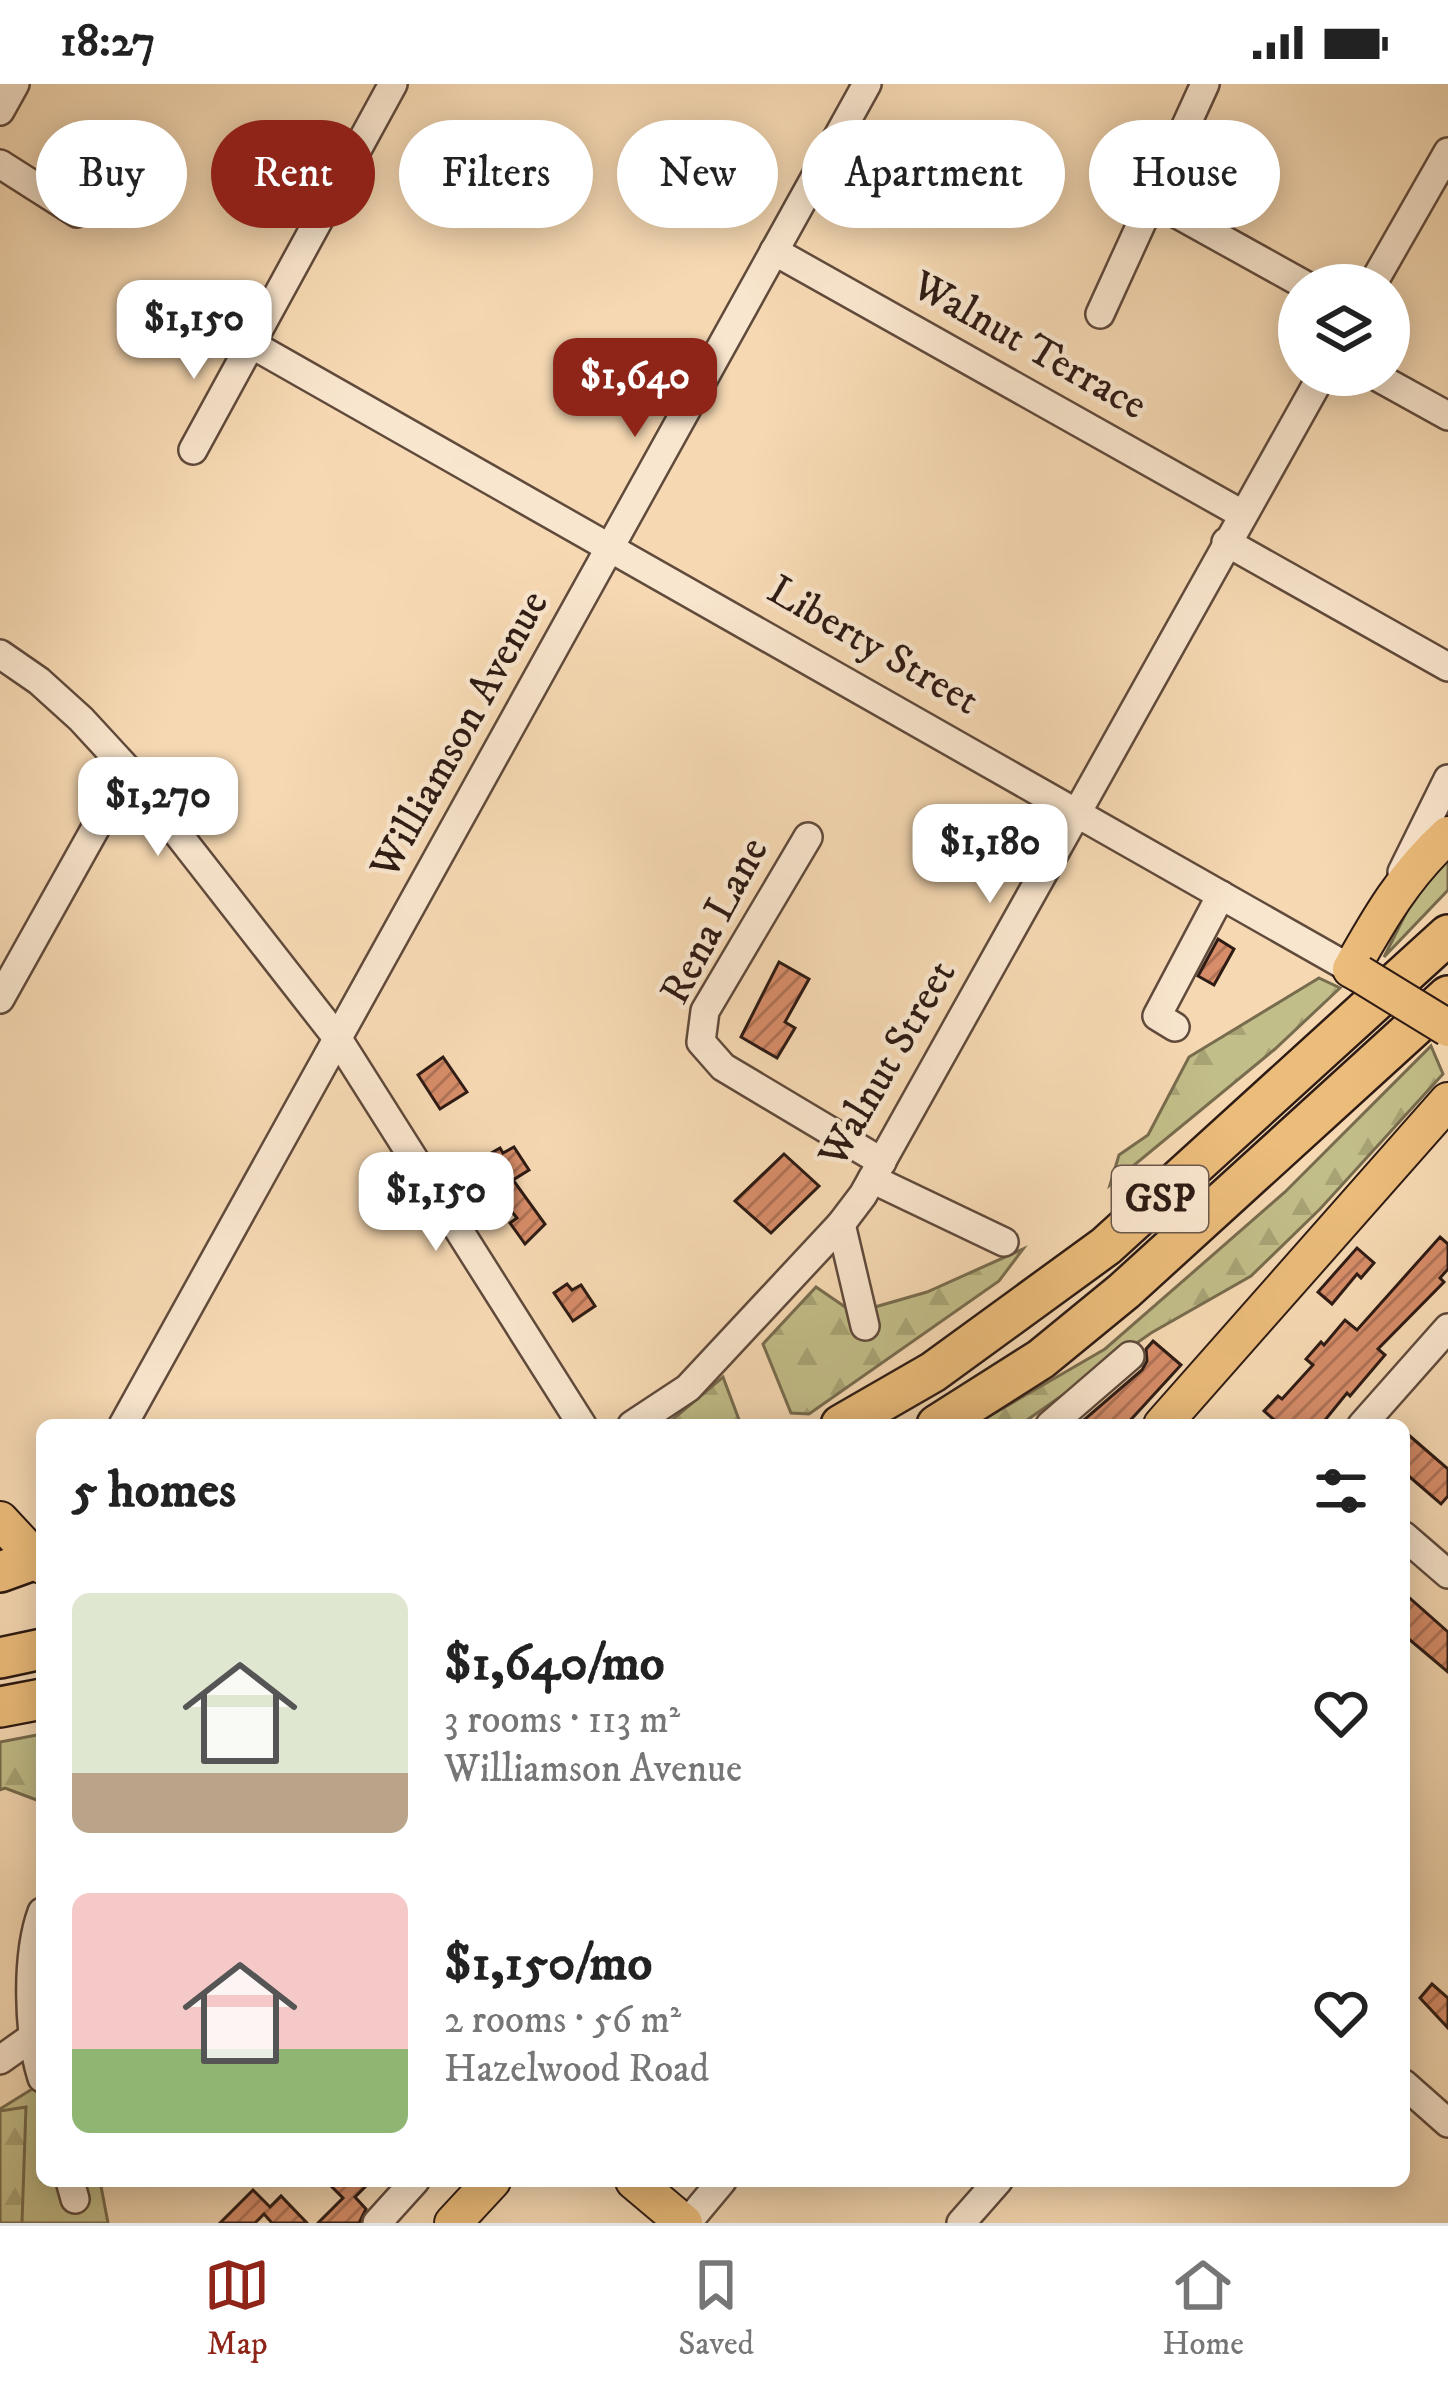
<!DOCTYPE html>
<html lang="en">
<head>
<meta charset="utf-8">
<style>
	:root { --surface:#fff; --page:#f2f2f2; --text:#222; --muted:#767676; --line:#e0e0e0; --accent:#8f2418 }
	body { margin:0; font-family:"IM FELL DW Pica",serif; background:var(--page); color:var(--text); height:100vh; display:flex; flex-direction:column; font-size:45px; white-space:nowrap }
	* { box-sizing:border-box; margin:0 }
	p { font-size:39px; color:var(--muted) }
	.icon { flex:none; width:66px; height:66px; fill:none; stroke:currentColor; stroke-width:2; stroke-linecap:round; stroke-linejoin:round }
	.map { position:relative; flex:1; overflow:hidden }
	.panel { position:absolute; left:36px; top:1335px; width:1374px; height:768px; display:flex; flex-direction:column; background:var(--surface); border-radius:18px; box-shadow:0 6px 30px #0003 }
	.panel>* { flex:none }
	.hud { position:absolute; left:36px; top:36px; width:1377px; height:108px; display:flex; gap:24px }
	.buttons { position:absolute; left:1278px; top:180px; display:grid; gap:24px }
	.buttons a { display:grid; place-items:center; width:132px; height:132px; border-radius:50%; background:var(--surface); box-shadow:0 6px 30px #0003; font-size:60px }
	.price { position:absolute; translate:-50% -102px; padding:0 27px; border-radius:24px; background:#fff; color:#222; font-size:39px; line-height:78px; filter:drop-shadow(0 3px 6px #0008) }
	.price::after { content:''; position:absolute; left:50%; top:72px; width:36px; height:27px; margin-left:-18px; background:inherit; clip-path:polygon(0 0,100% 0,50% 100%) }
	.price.active { background:var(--accent); color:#fff }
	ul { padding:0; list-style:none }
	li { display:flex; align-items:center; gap:36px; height:300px; padding:0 36px }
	li span { display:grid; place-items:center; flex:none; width:336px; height:240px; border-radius:18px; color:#555 }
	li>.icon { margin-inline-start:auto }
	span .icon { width:144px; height:144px; fill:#fffc; stroke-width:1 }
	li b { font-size:51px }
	h2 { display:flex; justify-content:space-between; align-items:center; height:144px; padding:0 36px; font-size:51px }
	.chip { padding:0 42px; border-radius:54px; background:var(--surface); box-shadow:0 6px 30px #0003; font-size:42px; line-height:108px }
	.chip.active { background:var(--accent); color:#fff }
	.status { display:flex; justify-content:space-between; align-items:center; height:84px; padding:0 60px; background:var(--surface); direction:ltr }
	.status svg { height:33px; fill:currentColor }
	.tab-bar { display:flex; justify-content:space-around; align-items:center; height:168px; border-top:3px solid var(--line); background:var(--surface); font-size:33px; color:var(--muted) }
	.tab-bar a { display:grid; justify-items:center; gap:6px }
	.tab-bar .active { color:var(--accent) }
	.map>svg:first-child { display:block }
</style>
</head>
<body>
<div class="status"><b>18:27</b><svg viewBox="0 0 49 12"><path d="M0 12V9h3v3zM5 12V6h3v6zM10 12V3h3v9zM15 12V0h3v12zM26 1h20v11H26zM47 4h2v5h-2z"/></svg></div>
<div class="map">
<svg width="1448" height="2139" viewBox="0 0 1448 2139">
	<defs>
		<pattern id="forest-firs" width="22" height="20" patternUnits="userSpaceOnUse" patternTransform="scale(3)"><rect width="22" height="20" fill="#c2be89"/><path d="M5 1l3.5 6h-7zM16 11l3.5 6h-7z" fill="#a7a375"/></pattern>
		<pattern id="building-hatch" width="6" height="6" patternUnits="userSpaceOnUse" patternTransform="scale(3)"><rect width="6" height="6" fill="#d78d69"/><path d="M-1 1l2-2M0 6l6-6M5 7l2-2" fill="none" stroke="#af7255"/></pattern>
	</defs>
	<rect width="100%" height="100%" fill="#f6d9b3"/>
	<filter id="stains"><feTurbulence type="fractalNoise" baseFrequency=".00167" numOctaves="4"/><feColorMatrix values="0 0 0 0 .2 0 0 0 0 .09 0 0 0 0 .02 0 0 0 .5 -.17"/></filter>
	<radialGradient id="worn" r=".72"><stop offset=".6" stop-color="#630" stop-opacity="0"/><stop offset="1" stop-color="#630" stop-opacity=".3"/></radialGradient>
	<g fill="#c2be89" stroke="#786c4e" stroke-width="3">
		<polygon points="1448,776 1448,806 1384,873 1419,803"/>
		<polygon points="37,2002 42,2003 42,2097 100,2097 108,2139 0,2139 0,2025"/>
	</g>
	<g fill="url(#forest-firs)" stroke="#786c4e" stroke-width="3">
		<polygon points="1319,894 1340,904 1275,965 1110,1101 1119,1071 1148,1051 1189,973"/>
		<polygon points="1431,962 1443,990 1320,1125 1251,1192 1151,1249 1020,1341 974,1341 1105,1265 1285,1108"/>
		<polygon points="1023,1165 999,1197 809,1330 791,1329 763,1260 816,1203 854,1229 927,1208"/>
		<polygon points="723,1293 741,1341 666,1341"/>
		<polygon points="42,1650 42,1718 5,1704 0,1706 0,1658"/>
		<polygon points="26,2023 22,2139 0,2139 0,2027"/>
	</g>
	<g fill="url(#building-hatch)" stroke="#2e1b14" stroke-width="3">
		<polygon points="1218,855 1234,865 1214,901 1198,892"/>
		<polygon points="779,878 809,895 785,938 795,944 777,974 741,953"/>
		<polygon points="443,973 467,1008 440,1025 418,991"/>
		<polygon points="514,1063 529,1086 513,1096 545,1140 525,1160 510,1139 517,1134 479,1088 491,1080 486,1072 500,1064 503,1069"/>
		<polygon points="784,1070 819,1102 771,1149 735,1117"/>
		<polygon points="1440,1153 1448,1160 1448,1185 1440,1194 1444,1198 1378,1265 1385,1271 1350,1312 1347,1309 1321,1341 1280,1341 1264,1327 1278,1312 1282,1315 1313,1281 1306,1275 1321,1258 1324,1261 1345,1236 1357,1246"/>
		<polygon points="1357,1164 1374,1179 1361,1194 1357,1190 1332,1220 1318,1208"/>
		<polygon points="567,1200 572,1206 581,1201 595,1222 573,1237 554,1209"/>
		<polygon points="1153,1257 1181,1281 1126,1341 1078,1341 1142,1286 1147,1277 1146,1265"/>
		<polygon points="1404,1347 1448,1385 1448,1412 1441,1420 1404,1388"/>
		<polygon points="1404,1509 1448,1548 1448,1588 1404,1551"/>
		<polygon points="1432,1900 1448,1914 1448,1944 1420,1914"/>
		<polygon points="326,2097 371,2097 355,2113 366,2125 359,2139 318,2139 343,2114"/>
		<polygon points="253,2106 270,2123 281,2112 307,2139 272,2139 264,2130 255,2139 220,2139"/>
	</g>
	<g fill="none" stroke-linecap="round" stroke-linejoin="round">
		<defs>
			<g id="minor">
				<polyline points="0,27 15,0"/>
				<polyline points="0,80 77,129"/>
				<polyline points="1152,116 1305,201"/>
				<polyline points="774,167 1242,430"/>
				<polyline points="1372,201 1448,68"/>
				<polyline points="1100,230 1205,0"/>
				<polyline points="251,260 1351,885"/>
				<polyline points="1374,291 1448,332"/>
				<polyline points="193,366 393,0"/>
				<polyline points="1226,458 1448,583"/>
				<polyline points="0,570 39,597 81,635 128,686 338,955 582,1341"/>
				<polyline points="808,753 705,927 701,958 723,983 882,1078"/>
				<polyline points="1402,788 1448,695"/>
				<polyline points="0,915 128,686"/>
				<polyline points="1175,943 1157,932 1221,811"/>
				<polyline points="872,1095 1004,1158"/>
				<polyline points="841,1140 865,1242"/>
				<polyline points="123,1341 867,0"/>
				<polyline points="632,1341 688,1304 841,1140 863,1111 1322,291"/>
				<polyline points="1050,1341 1130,1272"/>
				<polyline points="1362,1341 1448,1244"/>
				<polyline points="1404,1452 1448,1490"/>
				<path d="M42,1828C26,1871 28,1950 42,1994"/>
				<polyline points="0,1976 34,1952"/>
				<polyline points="1404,2000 1448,2039"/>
				<polyline points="70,2097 75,2115"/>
				<polyline points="377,2139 415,2097"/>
				<polyline points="687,2139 722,2097"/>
				<polyline points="961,2139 998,2097"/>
			</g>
			<g id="major">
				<path d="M1360,890L1351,885C1379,835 1405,790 1448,751"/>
				<polyline points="1162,1341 1448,1017"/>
				<polyline points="0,1436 42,1481"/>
				<polyline points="634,2097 684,2139"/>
				<polyline points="453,2139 492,2097"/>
			</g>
			<g id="highway">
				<polyline points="841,1341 933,1288 1106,1162 1448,851"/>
				<polyline points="937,1341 1041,1275 1124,1207 1448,912"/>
				<polyline points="0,1488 36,1475"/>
				<polyline points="0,1574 42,1565"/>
				<polyline points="0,1623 42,1615"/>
			</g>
		</defs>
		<use href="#minor" stroke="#604a3c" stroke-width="32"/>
		<use href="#major" stroke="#2e1b14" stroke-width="40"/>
		<use href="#highway" stroke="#2e1b14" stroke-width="44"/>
		<use href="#minor" stroke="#f9e6ce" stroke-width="27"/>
		<use href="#major" stroke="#ebbc7a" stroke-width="36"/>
		<use href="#highway" stroke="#ebbc7a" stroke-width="39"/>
		<defs>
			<polyline id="major-bridge" points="1360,890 1448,944"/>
		</defs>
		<use href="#major-bridge" stroke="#2e1b14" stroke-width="40" stroke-linecap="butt"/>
		<use href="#major-bridge" stroke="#ebbc7a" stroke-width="36"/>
	</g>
	<g text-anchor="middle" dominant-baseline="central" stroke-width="9" stroke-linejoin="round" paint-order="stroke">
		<rect fill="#f9e6ce" stroke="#6b584c" stroke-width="3" x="1112" y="1082" width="96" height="66" rx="9"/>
		<g font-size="39" font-weight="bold" fill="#2e1b14">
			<text x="1160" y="1115">GSP</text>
		</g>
		<g font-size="42" fill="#2e1b14" stroke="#f9e6ce">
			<text transform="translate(1029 262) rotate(29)">Walnut Terrace</text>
			<text transform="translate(873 562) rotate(30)">Liberty Street</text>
			<text transform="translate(460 651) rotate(-61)">Williamson Avenue</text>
			<text transform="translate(715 837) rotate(-62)">Rena Lane</text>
			<text transform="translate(888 980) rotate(-60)">Walnut Street</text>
		</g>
	</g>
	<rect width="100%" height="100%" filter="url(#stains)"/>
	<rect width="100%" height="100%" fill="url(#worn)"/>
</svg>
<div class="buttons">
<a><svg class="icon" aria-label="layers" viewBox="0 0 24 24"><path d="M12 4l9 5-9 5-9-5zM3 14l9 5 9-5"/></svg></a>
</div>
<b class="price" style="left:194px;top:298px">$1,150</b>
<b class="price active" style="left:635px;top:356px">$1,640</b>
<b class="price" style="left:158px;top:775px">$1,270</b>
<b class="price" style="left:990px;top:822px">$1,180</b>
<b class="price" style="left:436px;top:1170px">$1,150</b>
<div class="hud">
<a class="chip">Buy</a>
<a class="chip active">Rent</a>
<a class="chip">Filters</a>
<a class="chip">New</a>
<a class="chip">Apartment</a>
<a class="chip">House</a>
</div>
<section class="panel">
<h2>5 homes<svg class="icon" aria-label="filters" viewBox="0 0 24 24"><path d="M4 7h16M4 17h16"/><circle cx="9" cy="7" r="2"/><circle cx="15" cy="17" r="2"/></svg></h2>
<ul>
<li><span style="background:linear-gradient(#dfe7d0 75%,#b9a48a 0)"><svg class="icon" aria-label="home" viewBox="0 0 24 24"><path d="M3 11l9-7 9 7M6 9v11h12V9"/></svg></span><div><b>$1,640/mo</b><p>3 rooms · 113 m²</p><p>Williamson Avenue</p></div><svg class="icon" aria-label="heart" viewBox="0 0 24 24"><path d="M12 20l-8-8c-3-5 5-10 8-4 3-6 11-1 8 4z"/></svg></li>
<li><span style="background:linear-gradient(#f6c9c9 65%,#8fb573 0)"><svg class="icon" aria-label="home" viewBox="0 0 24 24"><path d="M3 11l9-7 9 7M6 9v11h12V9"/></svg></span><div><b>$1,150/mo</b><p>2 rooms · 56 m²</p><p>Hazelwood Road</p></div><svg class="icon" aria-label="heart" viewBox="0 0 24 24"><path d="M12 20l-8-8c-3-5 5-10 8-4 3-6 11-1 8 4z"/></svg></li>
</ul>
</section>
</div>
<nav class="tab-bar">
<a class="active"><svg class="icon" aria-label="map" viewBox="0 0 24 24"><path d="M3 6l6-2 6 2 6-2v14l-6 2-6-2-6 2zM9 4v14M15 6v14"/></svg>Map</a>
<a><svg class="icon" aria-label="saved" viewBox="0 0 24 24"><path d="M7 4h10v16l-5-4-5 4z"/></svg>Saved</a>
<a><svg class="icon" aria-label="home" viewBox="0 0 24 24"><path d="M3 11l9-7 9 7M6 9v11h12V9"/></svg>Home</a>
</nav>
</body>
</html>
